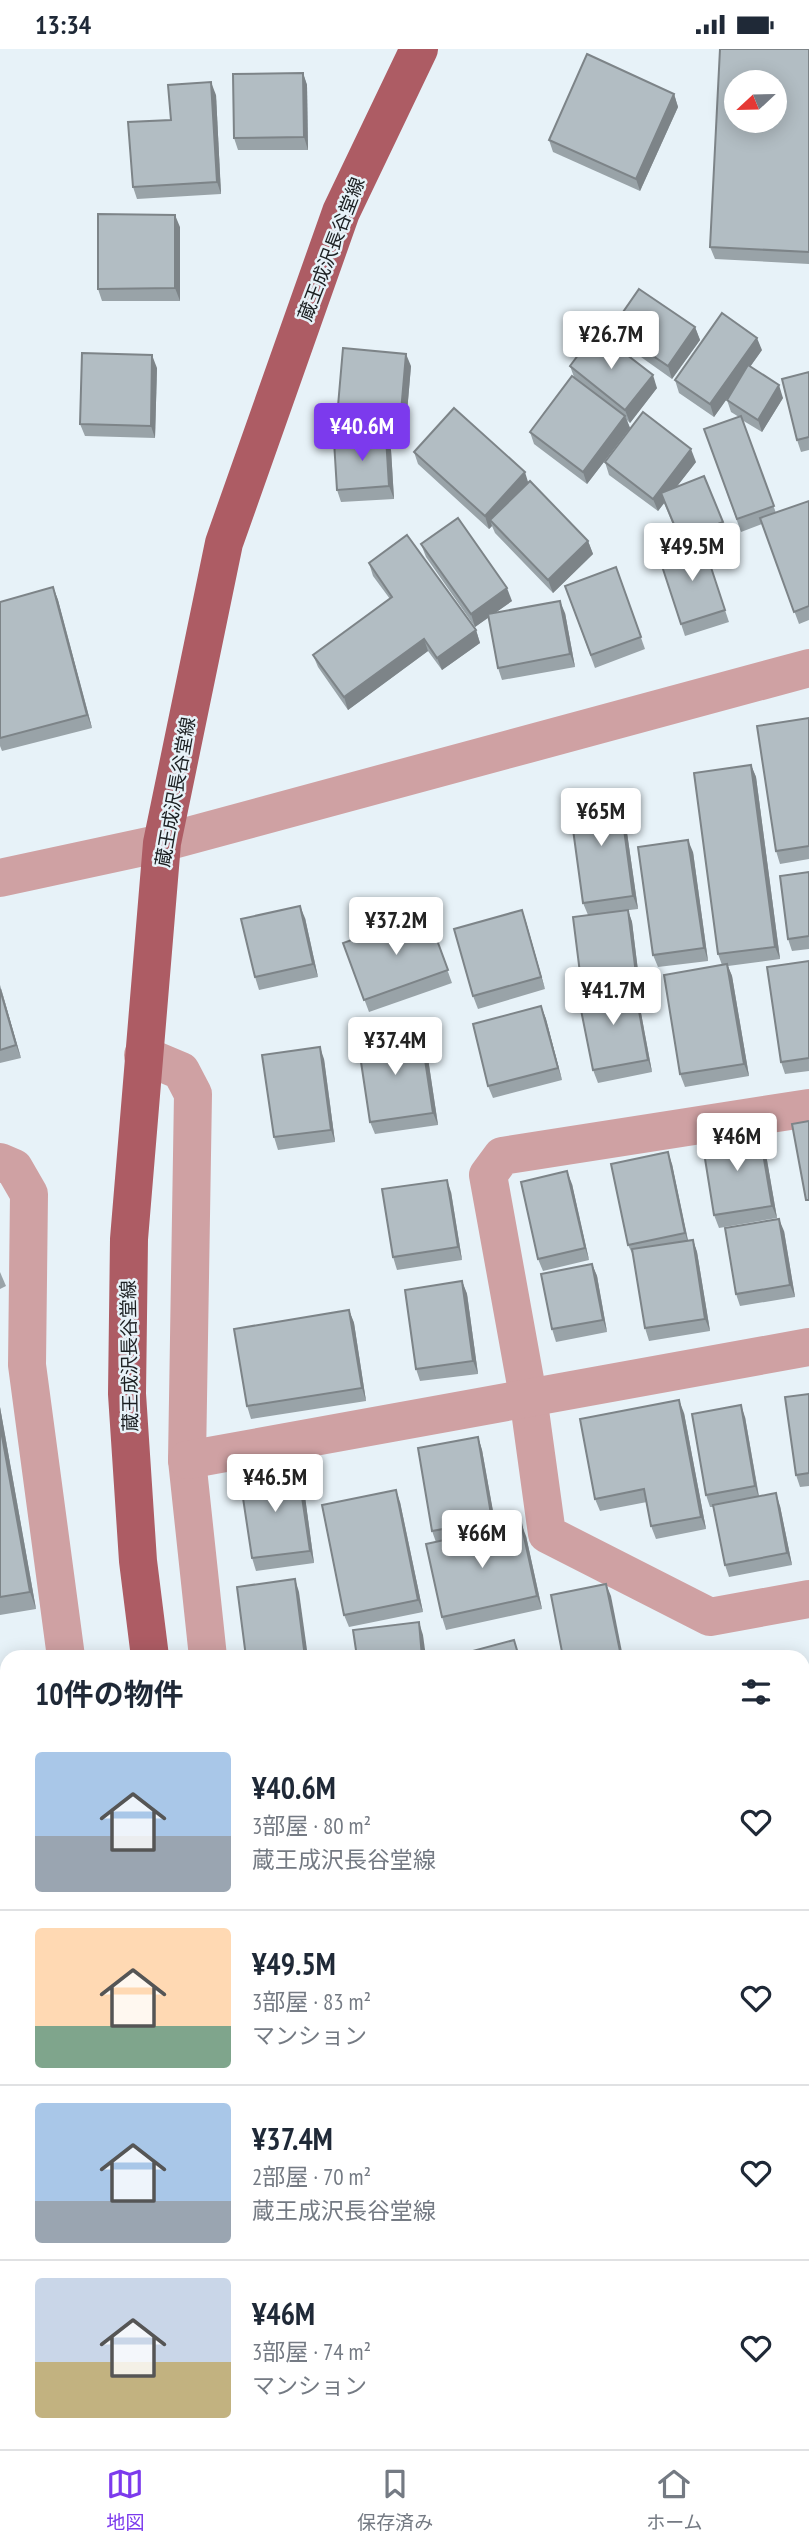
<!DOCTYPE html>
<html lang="ja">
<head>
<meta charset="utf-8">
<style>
	:root { --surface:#fff; --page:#f2f2f3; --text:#1f2937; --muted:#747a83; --line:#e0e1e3; --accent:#7c3aed }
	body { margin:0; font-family:"PT Sans Narrow","Noto Sans JP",sans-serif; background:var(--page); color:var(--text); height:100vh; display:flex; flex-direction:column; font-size:26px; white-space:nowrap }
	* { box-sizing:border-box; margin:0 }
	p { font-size:23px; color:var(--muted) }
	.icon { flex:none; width:38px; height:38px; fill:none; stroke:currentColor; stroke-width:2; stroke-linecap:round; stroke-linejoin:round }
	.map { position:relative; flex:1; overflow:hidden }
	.panel { position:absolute; left:0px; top:1601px; width:810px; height:800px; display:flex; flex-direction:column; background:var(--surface); border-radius:21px 21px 0 0; box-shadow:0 4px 18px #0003 }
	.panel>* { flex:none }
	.needle { width:46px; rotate:248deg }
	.buttons { position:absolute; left:724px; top:21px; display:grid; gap:14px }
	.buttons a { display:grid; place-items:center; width:63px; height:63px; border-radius:50%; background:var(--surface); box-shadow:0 4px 18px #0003; font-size:35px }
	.price { position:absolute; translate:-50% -60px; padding:0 16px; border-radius:7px; background:#fff; color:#222; font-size:23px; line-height:46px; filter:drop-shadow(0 2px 4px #0008) }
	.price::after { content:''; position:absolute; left:50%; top:42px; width:21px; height:16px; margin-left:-10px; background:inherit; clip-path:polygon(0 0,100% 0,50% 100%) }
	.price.on { background:var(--accent); color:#fff }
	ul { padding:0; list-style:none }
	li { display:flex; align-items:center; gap:21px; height:175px; padding:0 35px }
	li+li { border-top:2px solid var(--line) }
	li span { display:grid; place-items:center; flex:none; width:196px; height:140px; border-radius:7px; color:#555 }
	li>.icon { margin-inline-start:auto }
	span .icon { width:84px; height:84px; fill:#fffc; stroke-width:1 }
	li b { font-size:30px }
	h2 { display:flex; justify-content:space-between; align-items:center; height:84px; padding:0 35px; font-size:30px }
	.status { display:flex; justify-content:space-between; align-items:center; height:49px; padding:0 35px; background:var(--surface); direction:ltr }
	.status svg { height:19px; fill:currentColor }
	.menu { display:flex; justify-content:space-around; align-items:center; height:98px; border-top:2px solid var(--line); background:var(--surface); font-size:19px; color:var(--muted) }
	.menu a { display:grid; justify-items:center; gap:4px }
	.menu .on { color:var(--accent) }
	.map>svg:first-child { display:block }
</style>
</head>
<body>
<div class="status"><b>13:34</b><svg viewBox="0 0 49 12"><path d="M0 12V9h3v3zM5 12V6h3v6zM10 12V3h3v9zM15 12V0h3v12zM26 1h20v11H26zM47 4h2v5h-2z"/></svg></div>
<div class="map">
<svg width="809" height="2400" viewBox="0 0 809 2400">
	<rect width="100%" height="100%" fill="#e7f2f8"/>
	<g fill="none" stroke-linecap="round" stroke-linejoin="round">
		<g stroke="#cfa1a3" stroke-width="38">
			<polyline points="0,829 162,794 809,619"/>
			<polyline points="143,1006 181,1022 193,1045 187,1411 208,1608"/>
			<polyline points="809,1059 502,1107 488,1126 528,1347 547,1485 710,1568 809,1550"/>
			<polyline points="0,1113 14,1119 29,1145 27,1316 66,1608"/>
			<polyline points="187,1411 809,1298"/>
			<polyline points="803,1690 809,1689"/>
			<polyline points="0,1841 7,1840"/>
			<polyline points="803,1908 809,1905"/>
			<polyline points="180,2394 181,2400"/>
			<polyline points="326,2394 327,2400"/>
		</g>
		<g stroke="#ad5c64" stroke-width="38">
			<polyline points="150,1608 138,1512 127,1345 129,1190 162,794 224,494 341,163 419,0"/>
			<polyline points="262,2394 263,2400"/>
		</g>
		<g stroke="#5a6063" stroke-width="5" stroke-dasharray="12 12" stroke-linecap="butt">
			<polyline points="803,2085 809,2084"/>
			<polyline points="803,2114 809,2113"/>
			<polyline points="0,2205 7,2204"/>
			<polyline points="0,2239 7,2238"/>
		</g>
	</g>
	<g fill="#99a3a8">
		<polygon points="809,0 809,215 715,210 710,198"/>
		<polygon points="303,24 307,36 308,101 238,101 234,89"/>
		<polygon points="674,45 678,58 640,142 553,103 549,91"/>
		<polygon points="216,46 221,145 137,150 133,138"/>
		<polygon points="180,178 180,252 102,252 98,240"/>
		<polygon points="695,278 700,291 672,330 617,291 612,279"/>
		<polygon points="762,301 750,318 783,349 762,383 742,371 776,464 809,452 809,571 799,575 762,475 741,483 704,380 739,368 731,363 727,351 730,345 714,368 679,344 675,331"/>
		<polygon points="411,317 404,398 389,397 391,401 394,450 341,453 337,441 340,392 336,380"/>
		<polygon points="570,317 657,339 630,374 627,371 630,379 587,435 534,395 530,383 574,328"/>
		<polygon points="157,319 155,389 85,387 80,375"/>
		<polygon points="809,323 809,401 801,403 797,391"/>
		<polygon points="414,403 529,434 588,492 593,505 553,544 495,484 492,477 489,480 418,415"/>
		<polygon points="605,413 696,413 676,438 723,473 727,485 703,495 729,573 685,587 659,508 683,500 664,454 658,462 609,426"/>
		<polygon points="421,495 512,552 495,564 565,564 575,618 502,631 498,619 489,568 475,578 426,508"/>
		<polygon points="369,514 476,581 480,594 442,621 428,602 348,661 318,618 313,606 390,550 373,527"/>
		<polygon points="616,518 645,600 595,619 565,537"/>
		<polygon points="53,538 58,551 92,679 2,702 0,697 0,553"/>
		<polygon points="809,669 809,810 780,815 776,802"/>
		<polygon points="751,716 756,728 780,910 728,917 732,927 749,1027 685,1038 680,1025 722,916 718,905"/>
		<polygon points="623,756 638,860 613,863 628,861 632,873 640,938 635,938 638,948 652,1023 598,1034 593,1021 586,944 581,932 588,866 583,854"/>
		<polygon points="693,803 708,912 658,918 653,906"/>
		<polygon points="809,823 809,900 792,902 788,890"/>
		<polygon points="522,861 526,873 545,940 478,960 473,947"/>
		<polygon points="427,864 452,934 369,963 343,894"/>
		<polygon points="305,869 318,928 259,941 255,928"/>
		<polygon points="809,912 809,1022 785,1025 781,1013"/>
		<polygon points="0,936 21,1009 0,1014"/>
		<polygon points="541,957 546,970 562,1031 493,1049 488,1037"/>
		<polygon points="426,996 438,1076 375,1085 370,1073"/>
		<polygon points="324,1010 335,1093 278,1101 274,1088"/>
		<polygon points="764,1094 777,1169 719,1179 714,1166"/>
		<polygon points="672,1115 688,1191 693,1191 697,1203 710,1282 649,1292 645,1279 634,1208 628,1196"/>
		<polygon points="572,1135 589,1211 543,1222 538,1210"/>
		<polygon points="451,1143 462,1211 397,1221 393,1208"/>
		<polygon points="784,1182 795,1248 740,1257 736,1245"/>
		<polygon points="592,1215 597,1227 607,1283 556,1293 552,1280"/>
		<polygon points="0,1223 6,1237 0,1240"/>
		<polygon points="462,1232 467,1245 478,1325 420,1332 416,1320"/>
		<polygon points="349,1261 354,1274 366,1352 251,1370 247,1357"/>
		<polygon points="809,1345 809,1437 800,1438 796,1426"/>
		<polygon points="0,1358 36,1560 0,1566"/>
		<polygon points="684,1364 706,1480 656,1490 651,1477 647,1453 600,1462 595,1450"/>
		<polygon points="745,1368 759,1447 780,1457 792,1516 729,1528 725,1516 713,1458 710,1458 706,1446"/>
		<polygon points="478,1388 482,1401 496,1480 526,1487 542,1560 446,1581 442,1568 436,1493 432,1482"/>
		<polygon points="303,1433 314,1514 256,1522 252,1509"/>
		<polygon points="400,1453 423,1563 349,1578 344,1566"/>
		<polygon points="803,1813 809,1820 809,1878 803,1880"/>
		<polygon points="7,1853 7,1950 0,1951 0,1854"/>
		<polygon points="7,1980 7,2071 4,2072 0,2060 0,1981"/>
	</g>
	<g fill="#7d8488">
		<polygon points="303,24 307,36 308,101 304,88"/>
		<polygon points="211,33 216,46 221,145 217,133"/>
		<polygon points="674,45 678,58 640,142 636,130"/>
		<polygon points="175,166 180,178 180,252 175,239"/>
		<polygon points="695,278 700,291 672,330 668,317"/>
		<polygon points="757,289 762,301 714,368 710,355"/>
		<polygon points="406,305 411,317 404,398 399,386"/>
		<polygon points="152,306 157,319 155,389 151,377"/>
		<polygon points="653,326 657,339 630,374 625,361"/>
		<polygon points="779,336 783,349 762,383 758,371"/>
		<polygon points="625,367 630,379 587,435 583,423"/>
		<polygon points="386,388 391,401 394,450 389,437"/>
		<polygon points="691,400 696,413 658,462 653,450"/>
		<polygon points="525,423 529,436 490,471 492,477 489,480 485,467"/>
		<polygon points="588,492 593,505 553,544 548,531"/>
		<polygon points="53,538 58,551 92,679 87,666"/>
		<polygon points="507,539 512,552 475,578 471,565"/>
		<polygon points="560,552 565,564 575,618 570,605"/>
		<polygon points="476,581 480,594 442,621 437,609"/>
		<polygon points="424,590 428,602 348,661 344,648"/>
		<polygon points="751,716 756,728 780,910 775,898"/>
		<polygon points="619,743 623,756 638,860 633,847"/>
		<polygon points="688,791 693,803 708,912 704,899"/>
		<polygon points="300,857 305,869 318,928 313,915"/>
		<polygon points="522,861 526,873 545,940 541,928"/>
		<polygon points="628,861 632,873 640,938 636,925"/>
		<polygon points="727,915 732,927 749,1027 744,1015"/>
		<polygon points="634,935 638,948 652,1023 648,1011"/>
		<polygon points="0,936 21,1009 16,996"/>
		<polygon points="541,957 546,970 562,1031 558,1019"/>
		<polygon points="421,984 426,996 438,1076 433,1064"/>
		<polygon points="320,998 324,1010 335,1093 331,1081"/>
		<polygon points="759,1081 764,1094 777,1169 772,1157"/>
		<polygon points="668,1103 672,1115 689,1197 685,1184"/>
		<polygon points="567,1122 572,1135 589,1211 585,1199"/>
		<polygon points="447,1131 451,1143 462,1211 458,1198"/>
		<polygon points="779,1170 784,1182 795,1248 790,1236"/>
		<polygon points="693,1191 697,1203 710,1282 705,1270"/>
		<polygon points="592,1215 597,1227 607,1283 603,1271"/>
		<polygon points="462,1232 467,1245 478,1325 473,1312"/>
		<polygon points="349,1261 354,1274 366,1352 362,1339"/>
		<polygon points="679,1351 684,1364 706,1480 701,1468"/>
		<polygon points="741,1356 745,1368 759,1449 755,1437"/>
		<polygon points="0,1358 36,1560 30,1543 0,1376"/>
		<polygon points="478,1388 482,1401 497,1484 492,1471"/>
		<polygon points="298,1421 303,1433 314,1514 310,1502"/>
		<polygon points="396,1441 400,1453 423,1563 418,1551"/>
		<polygon points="776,1444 780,1457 792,1516 787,1504"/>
		<polygon points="521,1474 526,1487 542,1560 537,1547"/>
		<polygon points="295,1530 299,1543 308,1608 305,1608"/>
		<polygon points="606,1535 611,1547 623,1608 622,1608 621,1607"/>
		<polygon points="419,1573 423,1586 426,1608 422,1608"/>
	</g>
	<g fill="#b2bdc3" stroke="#7d8488" stroke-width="2" fill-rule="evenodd">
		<path d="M720,0H809V203L710,198ZM737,33H775V72H737Z"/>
		<polygon points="587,5 674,45 636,130 549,91"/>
		<polygon points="303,24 304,88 234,89 233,25"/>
		<polygon points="211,33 217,133 133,138 128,73 171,71 168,36"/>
		<polygon points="98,165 175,166 175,239 98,240"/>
		<polygon points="639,240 695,278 668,317 612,279"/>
		<polygon points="722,264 757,289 710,355 675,331"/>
		<polygon points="596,282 653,326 625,361 570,317"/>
		<polygon points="343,299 406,305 399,386 336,380"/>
		<polygon points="82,304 152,306 151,377 80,375"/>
		<polygon points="748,316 779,336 758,371 727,351"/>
		<polygon points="809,323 809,388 797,391 782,330"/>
		<polygon points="572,327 625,367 583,423 530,383"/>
		<polygon points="454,359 525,423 485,467 414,403"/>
		<polygon points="643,363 691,400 653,450 605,413"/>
		<polygon points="741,367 774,457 737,470 704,380"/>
		<polygon points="386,388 389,437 337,441 334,392"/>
		<polygon points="704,427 723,473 680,490 661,444"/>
		<polygon points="530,432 588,492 548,531 490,471"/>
		<polygon points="809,452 809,557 794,563 760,469"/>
		<polygon points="458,469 507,539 471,565 421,495"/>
		<polygon points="407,486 476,581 437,609 424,590 344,648 313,606 392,548 369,514"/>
		<polygon points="703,494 725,561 681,575 659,508"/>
		<polygon points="616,518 641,588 591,606 565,537"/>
		<polygon points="53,538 87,666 0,689 0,553"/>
		<polygon points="560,552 570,605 498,619 488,565"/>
		<polygon points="809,669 809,797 776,802 757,677"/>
		<polygon points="751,716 775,898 718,905 694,724"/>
		<polygon points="619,743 633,847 583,854 569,751"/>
		<polygon points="688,791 704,899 653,906 638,798"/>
		<polygon points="809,823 809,887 788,890 780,827"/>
		<polygon points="300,857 313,915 255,928 241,870"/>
		<polygon points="522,861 541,928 473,947 454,880"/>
		<polygon points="628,861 636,925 581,932 573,868"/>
		<polygon points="427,864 448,921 364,951 343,894"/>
		<polygon points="809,912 809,1009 781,1013 767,918"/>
		<polygon points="727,915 744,1015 680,1025 664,926"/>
		<polygon points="634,935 648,1011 593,1021 578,946"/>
		<polygon points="0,940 16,996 0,1001"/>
		<polygon points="541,957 558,1019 488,1037 473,975"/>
		<polygon points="421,984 433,1064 370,1073 358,993"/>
		<polygon points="320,998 331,1081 274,1088 262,1006"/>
		<polygon points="809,1072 809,1151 806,1151 792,1075"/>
		<polygon points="759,1081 772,1157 714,1166 702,1091"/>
		<polygon points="668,1103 685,1184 628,1196 611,1115"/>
		<polygon points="567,1122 585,1199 538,1210 521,1133"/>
		<polygon points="447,1131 458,1198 393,1208 382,1140"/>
		<polygon points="779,1170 790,1236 736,1245 725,1179"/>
		<polygon points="693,1191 705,1270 645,1279 632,1200"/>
		<polygon points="592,1215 603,1271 552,1280 541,1225"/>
		<polygon points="462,1232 473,1312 416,1320 405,1241"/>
		<polygon points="349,1261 362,1339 247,1357 234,1280"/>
		<polygon points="809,1345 809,1424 796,1426 785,1348"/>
		<polygon points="679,1351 701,1468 651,1477 644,1440 595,1450 580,1370"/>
		<polygon points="741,1356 755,1437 706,1446 692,1365"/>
		<polygon points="0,1376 30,1543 0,1548"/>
		<polygon points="478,1388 492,1471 432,1482 418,1399"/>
		<polygon points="298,1421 310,1502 252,1509 240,1429"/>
		<polygon points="396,1441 418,1551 344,1566 322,1456"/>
		<polygon points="776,1444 787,1504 725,1516 713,1456"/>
		<polygon points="521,1474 537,1547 442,1568 426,1495"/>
		<polygon points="295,1530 305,1608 246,1608 237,1538"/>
		<polygon points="606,1535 621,1607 613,1608 563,1608 551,1546"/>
		<polygon points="419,1573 422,1608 357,1608 353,1581"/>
		<polygon points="514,1591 519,1608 455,1608 454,1607"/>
		<polygon points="809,1700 809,1747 803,1733 803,1703"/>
		<polygon points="806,1812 809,1821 809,1864 803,1866 803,1813"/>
		<polygon points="7,1853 7,1937 0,1938 0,1854"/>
		<polygon points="7,1980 7,2058 0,2059 0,1981"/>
	</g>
	<g text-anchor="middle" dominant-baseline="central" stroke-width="5" stroke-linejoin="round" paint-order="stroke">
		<g font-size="19" fill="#1b1f21" stroke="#e7f2f8">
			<text transform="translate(331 200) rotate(-69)">蔵王成沢長谷堂線</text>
			<text transform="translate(175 743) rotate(-80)">蔵王成沢長谷堂線</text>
			<text transform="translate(129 1307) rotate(-91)">蔵王成沢長谷堂線</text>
		</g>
	</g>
</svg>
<div class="buttons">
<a><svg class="needle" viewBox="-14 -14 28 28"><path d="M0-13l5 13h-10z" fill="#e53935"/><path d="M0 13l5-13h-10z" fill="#747a83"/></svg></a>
</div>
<b class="price" style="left:611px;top:322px">¥26.7M</b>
<b class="price on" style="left:362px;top:414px">¥40.6M</b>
<b class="price" style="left:692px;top:534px">¥49.5M</b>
<b class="price" style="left:601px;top:799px">¥65M</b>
<b class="price" style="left:396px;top:908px">¥37.2M</b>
<b class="price" style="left:613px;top:978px">¥41.7M</b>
<b class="price" style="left:395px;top:1028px">¥37.4M</b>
<b class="price" style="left:737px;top:1124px">¥46M</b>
<b class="price" style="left:275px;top:1465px">¥46.5M</b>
<b class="price" style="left:482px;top:1521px">¥66M</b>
<section class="panel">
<h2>10件の物件<svg class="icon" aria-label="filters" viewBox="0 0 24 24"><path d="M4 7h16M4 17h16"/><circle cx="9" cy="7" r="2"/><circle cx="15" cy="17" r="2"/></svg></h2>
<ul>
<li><span style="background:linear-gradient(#a9c7e8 60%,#9aa5b1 0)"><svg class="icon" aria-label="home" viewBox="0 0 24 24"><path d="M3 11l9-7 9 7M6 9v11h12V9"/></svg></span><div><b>¥40.6M</b><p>3部屋 · 80 m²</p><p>蔵王成沢長谷堂線</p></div><svg class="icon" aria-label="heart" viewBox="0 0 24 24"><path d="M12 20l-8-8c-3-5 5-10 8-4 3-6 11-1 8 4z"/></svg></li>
<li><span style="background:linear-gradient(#ffd9b3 70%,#7fa58c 0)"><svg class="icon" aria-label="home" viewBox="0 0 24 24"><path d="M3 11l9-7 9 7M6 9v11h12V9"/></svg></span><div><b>¥49.5M</b><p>3部屋 · 83 m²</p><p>マンション</p></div><svg class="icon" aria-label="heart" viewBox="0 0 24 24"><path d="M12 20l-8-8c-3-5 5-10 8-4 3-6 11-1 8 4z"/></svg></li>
<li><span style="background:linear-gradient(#a9c7e8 70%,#9aa5b1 0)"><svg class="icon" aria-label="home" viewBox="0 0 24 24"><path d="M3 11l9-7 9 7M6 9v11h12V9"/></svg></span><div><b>¥37.4M</b><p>2部屋 · 70 m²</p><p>蔵王成沢長谷堂線</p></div><svg class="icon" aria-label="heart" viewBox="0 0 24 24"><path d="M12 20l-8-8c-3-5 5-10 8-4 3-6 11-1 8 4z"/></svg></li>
<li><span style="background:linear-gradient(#c9d6e8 60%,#c2b280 0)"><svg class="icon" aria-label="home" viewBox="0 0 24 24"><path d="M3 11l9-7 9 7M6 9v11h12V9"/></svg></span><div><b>¥46M</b><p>3部屋 · 74 m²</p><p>マンション</p></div><svg class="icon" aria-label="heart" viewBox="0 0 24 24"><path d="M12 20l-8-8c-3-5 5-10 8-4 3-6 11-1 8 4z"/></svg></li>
</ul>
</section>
</div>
<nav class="menu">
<a class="on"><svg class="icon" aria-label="map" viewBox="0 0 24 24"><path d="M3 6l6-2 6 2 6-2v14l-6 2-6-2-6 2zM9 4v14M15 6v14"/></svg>地図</a>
<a><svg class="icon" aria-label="saved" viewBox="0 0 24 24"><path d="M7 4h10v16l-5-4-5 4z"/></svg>保存済み</a>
<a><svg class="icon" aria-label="home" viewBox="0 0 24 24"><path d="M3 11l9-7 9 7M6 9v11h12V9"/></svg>ホーム</a>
</nav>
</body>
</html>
